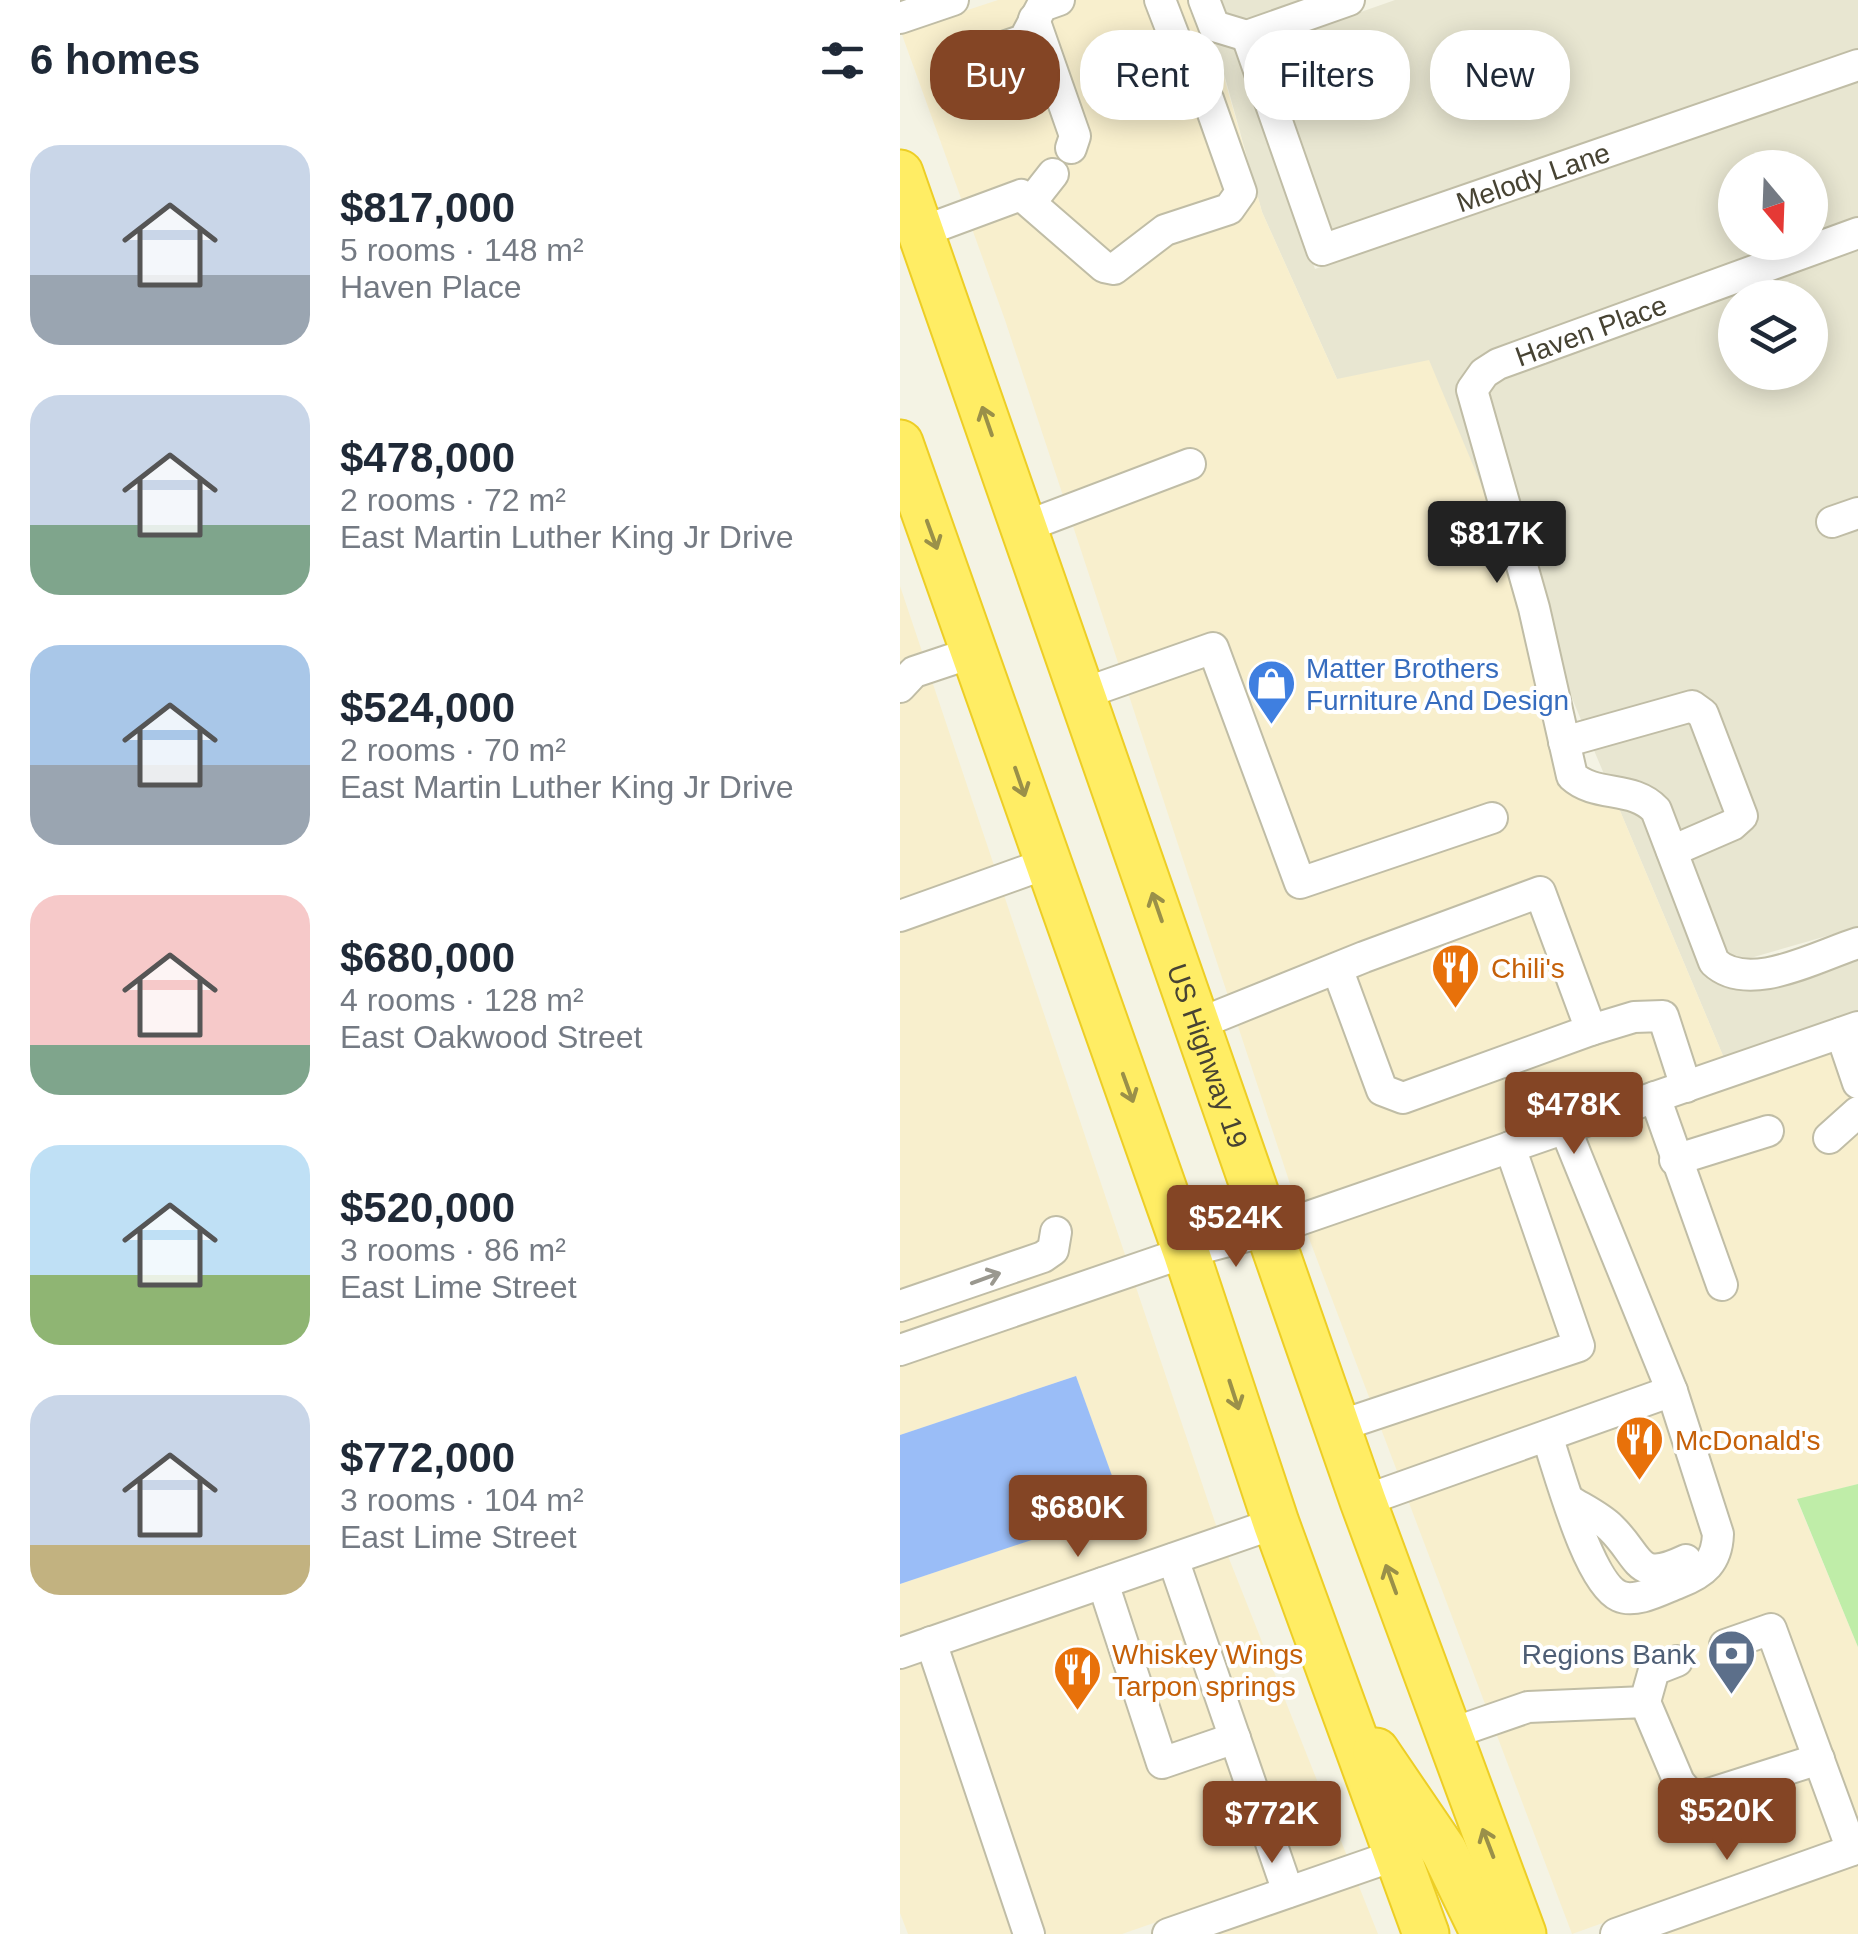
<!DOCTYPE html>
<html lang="en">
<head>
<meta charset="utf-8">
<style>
	:root { --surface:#fff; --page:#f2f2f3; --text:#1f2937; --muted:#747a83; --accent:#844525 }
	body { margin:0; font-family:Helvetica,sans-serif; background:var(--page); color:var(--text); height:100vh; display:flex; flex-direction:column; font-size:38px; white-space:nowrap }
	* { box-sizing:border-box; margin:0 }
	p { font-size:32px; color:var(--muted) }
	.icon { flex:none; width:55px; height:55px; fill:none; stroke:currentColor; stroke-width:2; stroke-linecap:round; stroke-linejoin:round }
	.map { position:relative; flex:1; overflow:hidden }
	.side { display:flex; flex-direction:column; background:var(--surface); width:900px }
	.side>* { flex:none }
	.guide { position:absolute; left:30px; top:30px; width:778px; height:90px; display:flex; gap:20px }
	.needle { width:65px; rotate:161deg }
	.tools { position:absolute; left:818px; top:150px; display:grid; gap:20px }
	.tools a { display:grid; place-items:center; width:110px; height:110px; border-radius:50%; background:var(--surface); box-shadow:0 5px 25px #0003; font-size:50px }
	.price { position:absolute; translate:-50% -85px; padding:0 22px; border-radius:10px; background:var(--accent); color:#fff; font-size:32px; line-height:65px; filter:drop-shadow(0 2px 5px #0008) }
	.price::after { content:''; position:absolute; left:50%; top:60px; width:30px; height:22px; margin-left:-15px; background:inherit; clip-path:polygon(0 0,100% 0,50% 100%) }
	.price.current { background:#222; color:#fff }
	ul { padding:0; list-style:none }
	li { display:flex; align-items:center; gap:30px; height:250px; padding:0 30px }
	li span { display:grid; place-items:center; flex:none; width:280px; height:200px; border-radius:30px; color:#555 }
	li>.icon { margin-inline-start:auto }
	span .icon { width:120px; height:120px; fill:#fffc; stroke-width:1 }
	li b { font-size:42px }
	h2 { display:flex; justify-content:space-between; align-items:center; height:120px; padding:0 30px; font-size:42px }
	.chip { padding:0 35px; border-radius:40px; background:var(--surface); box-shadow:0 5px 25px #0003; font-size:35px; line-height:90px }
	.chip.current { background:var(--accent); color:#fff }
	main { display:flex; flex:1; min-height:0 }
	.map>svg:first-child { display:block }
</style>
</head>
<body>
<main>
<section class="side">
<h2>6 homes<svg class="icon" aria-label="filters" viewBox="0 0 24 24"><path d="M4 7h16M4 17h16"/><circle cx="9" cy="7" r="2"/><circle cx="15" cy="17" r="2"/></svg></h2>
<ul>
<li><span style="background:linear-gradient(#c9d6e8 65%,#9aa5b1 0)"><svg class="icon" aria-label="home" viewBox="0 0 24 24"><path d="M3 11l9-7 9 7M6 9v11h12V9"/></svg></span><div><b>$817,000</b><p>5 rooms · 148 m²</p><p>Haven Place</p></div></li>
<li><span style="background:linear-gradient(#c9d6e8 65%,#7fa58c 0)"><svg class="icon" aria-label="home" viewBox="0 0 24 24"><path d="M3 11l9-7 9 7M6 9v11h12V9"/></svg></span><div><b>$478,000</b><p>2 rooms · 72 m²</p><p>East Martin Luther King Jr Drive</p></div></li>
<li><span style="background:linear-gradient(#a9c7e8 60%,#9aa5b1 0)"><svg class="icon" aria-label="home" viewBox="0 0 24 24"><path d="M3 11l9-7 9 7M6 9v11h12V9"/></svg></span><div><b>$524,000</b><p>2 rooms · 70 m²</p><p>East Martin Luther King Jr Drive</p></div></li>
<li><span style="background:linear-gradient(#f6c9c9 75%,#7fa58c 0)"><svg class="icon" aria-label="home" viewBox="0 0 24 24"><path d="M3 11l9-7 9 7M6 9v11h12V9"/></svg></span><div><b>$680,000</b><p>4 rooms · 128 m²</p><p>East Oakwood Street</p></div></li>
<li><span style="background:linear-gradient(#bfe0f5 65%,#8fb573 0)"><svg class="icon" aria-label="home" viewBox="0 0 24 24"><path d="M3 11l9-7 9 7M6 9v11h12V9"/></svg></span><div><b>$520,000</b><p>3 rooms · 86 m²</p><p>East Lime Street</p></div></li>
<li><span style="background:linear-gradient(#c9d6e8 75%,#c2b280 0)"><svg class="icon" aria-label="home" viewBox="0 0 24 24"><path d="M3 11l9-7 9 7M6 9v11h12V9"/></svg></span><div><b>$772,000</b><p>3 rooms · 104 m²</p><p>East Lime Street</p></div></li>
</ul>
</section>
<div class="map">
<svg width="958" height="1934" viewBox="0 0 958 1934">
	<rect width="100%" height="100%" fill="#f4f3e4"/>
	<g fill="#e8e6d1" fill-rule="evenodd">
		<polygon points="318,0 405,0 345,21 323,14"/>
		<polygon points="495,0 958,0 958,49 430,232 364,46"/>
		<polygon points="315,41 337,48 415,269 958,80 958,218 910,235 910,168 835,168 835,242 889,243 577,360 561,382 599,527 437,379 362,212"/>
		<path d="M958,249V927L840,961L825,954L766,801L741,781L704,774L663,677L614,479L586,394L604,378ZM835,298H910V372H835Z"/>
		<polygon points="718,806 734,809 745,818 802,966 813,979 843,991 864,988 958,958 958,1011 824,1058"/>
	</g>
	<g fill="#f8efcd">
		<polygon points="98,0 291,0 314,41 362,212 437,379 529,360 599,527 664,787 678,797 718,806 824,1058 397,1205 105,320 1,32"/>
		<polygon points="0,586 317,1528 0,1637 0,1584 223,1509 176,1376 0,1435"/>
		<polygon points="958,1043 958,1484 897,1500 958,1647 958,1832 672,1934 407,1233"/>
		<polygon points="328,1556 447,1856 222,1934 8,1934 0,1913 0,1669"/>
		<polygon points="958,1864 958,1934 760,1934"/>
		<polygon points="458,1884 478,1934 313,1934"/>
	</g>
	<polygon fill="#bfeda8" points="958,1484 958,1647 897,1499"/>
	<polygon fill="#9abdf7" points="176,1376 224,1509 0,1584 0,1435"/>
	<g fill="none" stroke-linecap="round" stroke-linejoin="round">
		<defs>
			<g id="minor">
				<polyline points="304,0 314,26 347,36"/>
				<polyline points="0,18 53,0"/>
				<polyline points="134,19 175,136 171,148"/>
				<path id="s1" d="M347,36L422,250L958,65"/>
				<polyline points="347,36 449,0"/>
				<polyline points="53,64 124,40 142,6 159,0"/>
				<polyline points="131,202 153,174"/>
				<polyline points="21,232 121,195 204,267 214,269 265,230 329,209 341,192 308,99 292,83 260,0"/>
				<path d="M958,233L598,364L584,373L572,390L634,608L672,776C696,798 733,785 756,810L814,962C849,995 919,955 958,943"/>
				<polyline points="932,522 958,513"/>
				<polyline points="124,527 290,464"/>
				<polyline points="0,687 14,672 74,652"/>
				<polyline points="182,694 313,648 400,883 592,818"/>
				<polyline points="664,742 792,706 803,714 842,816 832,825 772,851"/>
				<polyline points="0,916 148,863"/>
				<polyline points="298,1024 464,957 640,892 691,1030 503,1098 482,1090 437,968"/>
				<polyline points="691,1030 734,1017 763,1016 786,1087"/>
				<polyline points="941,1033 958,1083"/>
				<polyline points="755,1097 822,1285"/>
				<polyline points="929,1138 958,1112"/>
				<polyline points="775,1160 868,1131"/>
				<polyline points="0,1306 143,1257 153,1250 156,1232"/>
				<polyline points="0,1350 286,1252 370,1230 958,1027"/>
				<polyline points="439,1426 679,1346 610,1147"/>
				<path d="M647,1436C659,1470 688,1582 719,1596C736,1604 762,1589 778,1583C804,1573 817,1562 818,1534L772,1391L665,1128"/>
				<polyline points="463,1501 772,1391"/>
				<path d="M670,1501C683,1509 700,1517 711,1528C742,1558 735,1584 786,1560"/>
				<polyline points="273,1559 388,1892"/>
				<polyline points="203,1583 262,1763 335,1738"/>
				<polyline points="31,1642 129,1934"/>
				<polyline points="825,1645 871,1629 952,1850"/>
				<polyline points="0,1653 376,1523"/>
				<polyline points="745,1702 754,1670 777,1661"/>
				<polyline points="547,1735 628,1707 745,1702 779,1782 793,1799 919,1759"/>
				<polyline points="268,1934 496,1855"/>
				<polyline points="716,1934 958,1848"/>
			</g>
			<g id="highway">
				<path id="s2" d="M0,173L463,1501L623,1934"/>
				<polyline points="0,443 286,1252 376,1523 526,1934"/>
				<polyline points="476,1751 544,1851 584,1934"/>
			</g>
		</defs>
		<use href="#minor" stroke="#c0bda6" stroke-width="34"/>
		<use href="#highway" stroke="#edce25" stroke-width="49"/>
		<use href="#minor" stroke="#fff" stroke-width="30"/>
		<use href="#highway" stroke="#ffed64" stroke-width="45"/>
	</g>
	<defs><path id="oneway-shaft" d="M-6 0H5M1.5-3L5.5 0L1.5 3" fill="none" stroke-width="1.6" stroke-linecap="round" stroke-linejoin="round" transform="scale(2.5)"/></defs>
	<g stroke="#9a9049">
		<use href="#oneway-shaft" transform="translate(87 421) rotate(-109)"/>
		<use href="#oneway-shaft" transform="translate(32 535) rotate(70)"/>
		<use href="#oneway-shaft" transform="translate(120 782) rotate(71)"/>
		<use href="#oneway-shaft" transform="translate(257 907) rotate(-109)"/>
		<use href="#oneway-shaft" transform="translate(228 1088) rotate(70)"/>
		<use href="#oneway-shaft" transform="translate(334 1395) rotate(72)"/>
		<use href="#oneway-shaft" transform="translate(491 1579) rotate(-110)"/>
		<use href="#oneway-shaft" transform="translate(588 1843) rotate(-111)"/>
	</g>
	<use stroke="#9a988f" href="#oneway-shaft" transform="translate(86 1278) rotate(-20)"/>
	<defs>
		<symbol id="shop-pin" viewBox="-11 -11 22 30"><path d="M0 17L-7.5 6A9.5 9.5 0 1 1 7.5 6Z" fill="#3f7fe0" stroke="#fff"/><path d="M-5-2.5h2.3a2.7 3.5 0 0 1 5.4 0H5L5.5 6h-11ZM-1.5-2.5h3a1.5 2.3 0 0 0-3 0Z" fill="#fff"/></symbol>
		<symbol id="restaurant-pin" viewBox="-11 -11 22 30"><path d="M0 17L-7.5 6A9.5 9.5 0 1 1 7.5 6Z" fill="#e8710a" stroke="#fff"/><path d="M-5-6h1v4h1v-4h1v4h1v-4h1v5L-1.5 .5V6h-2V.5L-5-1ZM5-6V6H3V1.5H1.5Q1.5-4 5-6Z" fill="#fff"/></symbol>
		<symbol id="bank-pin" viewBox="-11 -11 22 30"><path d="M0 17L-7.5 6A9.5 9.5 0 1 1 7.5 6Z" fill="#5c6f8a" stroke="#fff"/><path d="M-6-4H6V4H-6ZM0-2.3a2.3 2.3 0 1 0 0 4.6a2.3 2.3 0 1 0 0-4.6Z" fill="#fff"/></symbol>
	</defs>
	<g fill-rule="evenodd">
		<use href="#shop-pin" x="344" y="656" width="55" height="75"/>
		<use href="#restaurant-pin" x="528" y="940" width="55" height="75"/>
		<use href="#restaurant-pin" x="712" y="1412" width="55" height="75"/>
		<use href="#bank-pin" x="804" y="1626" width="55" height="75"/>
		<use href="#restaurant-pin" x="150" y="1642" width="55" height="75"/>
	</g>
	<g text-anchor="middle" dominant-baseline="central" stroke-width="8" stroke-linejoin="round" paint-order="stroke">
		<g font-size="28" fill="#474333" stroke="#fff">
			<text stroke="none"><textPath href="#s1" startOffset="450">Melody Lane</textPath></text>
			<text transform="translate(691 331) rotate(-20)">Haven Place</text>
			<text stroke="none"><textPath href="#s2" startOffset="935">US Highway 19</textPath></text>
		</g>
		<g font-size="28" fill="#366cbe" stroke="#fff" text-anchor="start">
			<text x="406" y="668">Matter Brothers<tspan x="406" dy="32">Furniture And Design</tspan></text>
		</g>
		<g font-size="28" fill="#c56008" stroke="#fff" text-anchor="start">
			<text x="591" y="968">Chili's</text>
			<text x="775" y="1440">McDonald's</text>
			<text x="212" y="1654">Whiskey Wings<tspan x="212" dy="32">Tarpon springs</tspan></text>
		</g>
		<g font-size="28" fill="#4e5e75" stroke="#fff" text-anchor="end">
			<text x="796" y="1654">Regions Bank</text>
		</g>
	</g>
</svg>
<div class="tools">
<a><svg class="needle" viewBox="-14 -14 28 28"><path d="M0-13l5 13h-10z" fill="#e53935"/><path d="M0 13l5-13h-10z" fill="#747a83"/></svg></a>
<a><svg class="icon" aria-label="layers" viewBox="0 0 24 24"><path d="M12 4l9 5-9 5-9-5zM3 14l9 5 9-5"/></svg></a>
</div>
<b class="price current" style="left:597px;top:586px">$817K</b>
<b class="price" style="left:674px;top:1157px">$478K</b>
<b class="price" style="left:336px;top:1270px">$524K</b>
<b class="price" style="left:178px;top:1560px">$680K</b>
<b class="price" style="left:827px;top:1863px">$520K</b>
<b class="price" style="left:372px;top:1866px">$772K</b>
<div class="guide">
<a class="chip current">Buy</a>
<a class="chip">Rent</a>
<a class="chip">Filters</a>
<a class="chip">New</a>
</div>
</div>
</main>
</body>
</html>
